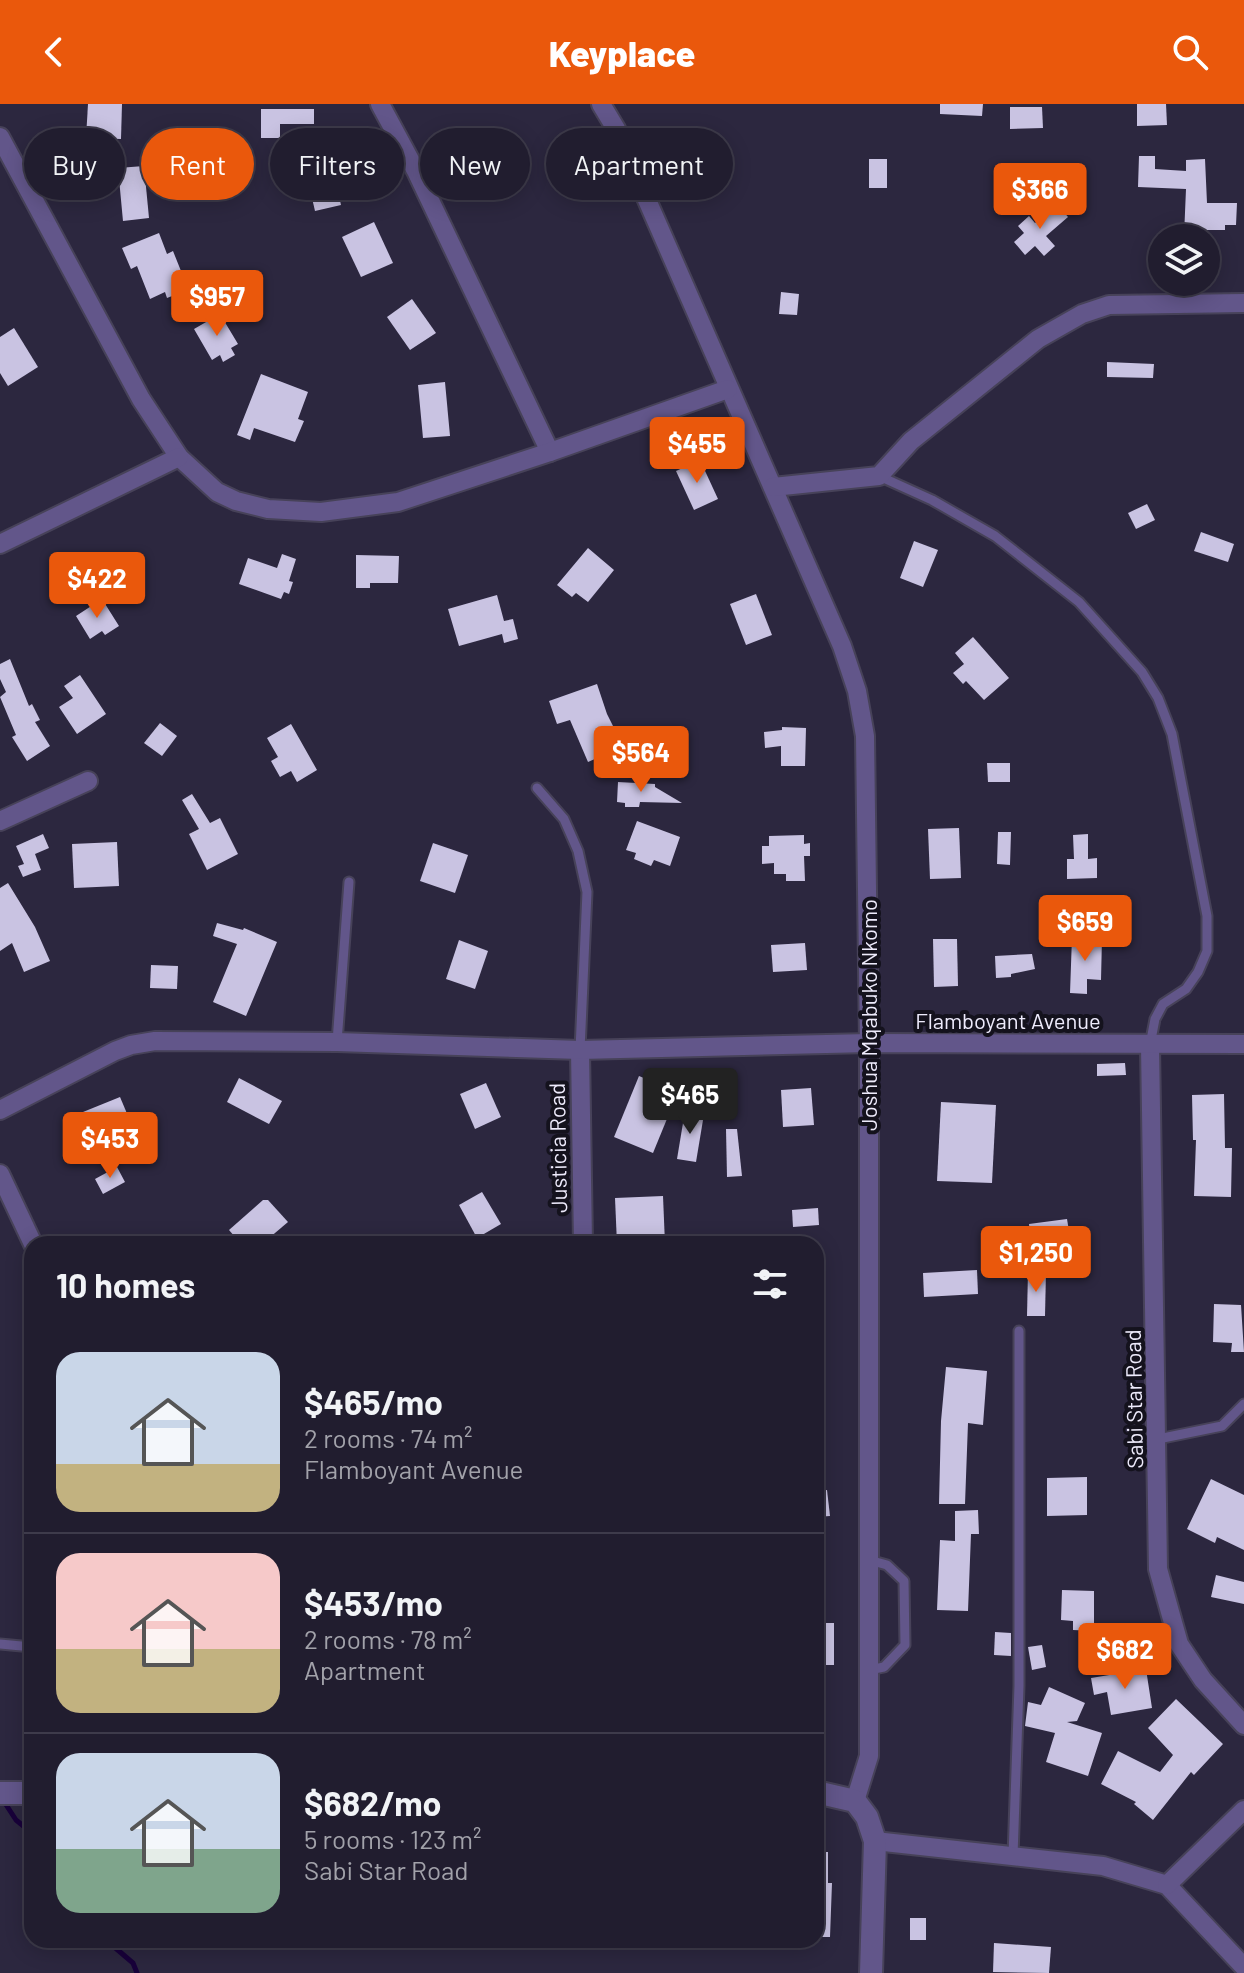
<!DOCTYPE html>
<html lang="en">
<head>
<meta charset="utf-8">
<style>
	:root { --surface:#211d2f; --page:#292637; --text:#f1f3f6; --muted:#a2a2aa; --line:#3e3b4b; --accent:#ea580c }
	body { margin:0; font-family:Barlow,sans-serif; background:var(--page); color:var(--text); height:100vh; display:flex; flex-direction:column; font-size:30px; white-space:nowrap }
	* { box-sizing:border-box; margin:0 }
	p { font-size:26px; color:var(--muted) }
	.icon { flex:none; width:44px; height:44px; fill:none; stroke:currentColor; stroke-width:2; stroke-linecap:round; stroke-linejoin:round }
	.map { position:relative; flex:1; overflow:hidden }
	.sheet { position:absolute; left:24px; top:1132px; width:800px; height:712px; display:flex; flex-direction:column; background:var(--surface); border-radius:24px; box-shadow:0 4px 20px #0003,0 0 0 2px var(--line) }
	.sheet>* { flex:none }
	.top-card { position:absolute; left:24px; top:24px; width:800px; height:72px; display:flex; gap:16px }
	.controls { position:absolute; left:1148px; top:120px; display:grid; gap:16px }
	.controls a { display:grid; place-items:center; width:72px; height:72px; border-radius:50%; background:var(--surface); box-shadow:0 4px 20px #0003,0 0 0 2px var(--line); font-size:40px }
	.price { position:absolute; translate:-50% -68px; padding:0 18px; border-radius:8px; background:var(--accent); color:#fff; font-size:26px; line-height:52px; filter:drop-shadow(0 2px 4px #0008) }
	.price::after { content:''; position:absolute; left:50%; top:48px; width:24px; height:18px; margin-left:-12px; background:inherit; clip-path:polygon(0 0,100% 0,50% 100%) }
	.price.current { background:#222; color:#fff }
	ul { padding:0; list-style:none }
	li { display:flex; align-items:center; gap:24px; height:200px; padding:0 32px }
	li+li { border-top:2px solid var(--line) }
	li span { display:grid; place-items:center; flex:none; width:224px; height:160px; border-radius:24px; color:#555 }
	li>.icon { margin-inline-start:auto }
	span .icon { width:96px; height:96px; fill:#fffc; stroke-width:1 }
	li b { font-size:34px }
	h2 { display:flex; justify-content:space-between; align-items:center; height:96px; padding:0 32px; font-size:34px }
	.pill { padding:0 28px; border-radius:36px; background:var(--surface); box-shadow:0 4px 20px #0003,0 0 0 2px var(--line); font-size:28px; line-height:72px }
	.pill.current { background:var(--accent); color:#fff }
	header { display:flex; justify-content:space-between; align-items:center; height:104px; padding:0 32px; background:var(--accent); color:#fff; font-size:36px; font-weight:800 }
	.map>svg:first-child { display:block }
</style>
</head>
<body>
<header><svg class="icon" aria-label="back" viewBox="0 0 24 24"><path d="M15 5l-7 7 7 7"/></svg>Keyplace<svg class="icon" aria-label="search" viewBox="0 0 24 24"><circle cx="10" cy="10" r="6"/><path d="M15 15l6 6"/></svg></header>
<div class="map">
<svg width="1244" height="1869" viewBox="0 0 1244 1869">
	<rect width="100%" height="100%" fill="#2c273f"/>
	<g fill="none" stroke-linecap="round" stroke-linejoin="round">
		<g stroke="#18013a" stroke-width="5">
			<polyline points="3,1696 16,1716 32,1729"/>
			<polyline points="106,1836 133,1859 137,1869"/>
		</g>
	</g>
	<g fill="#c9c3e2">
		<polygon points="88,0 122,0 121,35 86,34"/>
		<polygon points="940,0 983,0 982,12 940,10"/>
		<polygon points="1137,0 1166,0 1167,21 1137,22"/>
		<polygon points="1010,3 1042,3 1043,24 1010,25"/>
		<polygon points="261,5 314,5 314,20 280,20 280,34 261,34"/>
		<polygon points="1139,52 1155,52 1155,65 1186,67 1186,56 1205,55 1207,99 1237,99 1236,121 1225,121 1225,126 1201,126 1201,132 1184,132 1186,85 1138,83"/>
		<rect x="869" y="55" width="18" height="29"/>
		<polygon points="144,62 149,114 123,117 118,64"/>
		<polygon points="332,62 341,101 315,107 306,68"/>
		<polygon points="1059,68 1068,78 1046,96 1038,87"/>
		<polygon points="1057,100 1068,113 1046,132 1055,142 1044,152 1035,142 1025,151 1014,138 1024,129 1018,122 1029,112 1035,119"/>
		<polygon points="374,118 393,159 361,173 342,133"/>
		<polygon points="159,129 167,150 173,147 181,167 177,168 185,187 167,194 165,188 150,195 137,162 131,165 122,144"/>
		<polygon points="781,188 799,190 797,211 779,210"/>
		<polygon points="412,195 436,229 410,246 387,213"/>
		<polygon points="220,210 238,240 231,244 235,251 223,258 220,251 212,256 194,225"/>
		<polygon points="14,224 38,263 8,282 0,269 0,233"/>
		<polygon points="1107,258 1154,260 1153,274 1107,273"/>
		<polygon points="261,270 308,288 298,315 304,317 295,338 254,324 250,336 237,331"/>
		<polygon points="445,278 450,332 423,334 418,281"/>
		<polygon points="700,356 718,395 694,406 676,367"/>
		<polygon points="1147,400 1155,416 1136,425 1128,409"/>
		<polygon points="1201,428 1234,440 1228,458 1194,447"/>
		<polygon points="914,437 938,446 923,483 900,474"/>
		<polygon points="588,444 614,466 588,498 576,489 572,493 557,481"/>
		<polygon points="282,450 296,455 289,477 293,478 289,490 284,488 281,495 239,480 248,454 277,464"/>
		<polygon points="356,451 399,452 398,479 370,479 370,484 356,484"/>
		<polygon points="756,490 772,531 746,541 730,500"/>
		<polygon points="497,491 504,517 513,515 518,535 504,539 502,530 459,542 448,505"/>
		<polygon points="102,495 119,522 105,531 102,527 90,535 76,512"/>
		<polygon points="973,533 1009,574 984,596 966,577 963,580 953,569 964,560 955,549"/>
		<polygon points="10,555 29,602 32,600 40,616 35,618 50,642 27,657 12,633 16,631 0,593 6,588 0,575 0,560"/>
		<polygon points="80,571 106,610 77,630 59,603 73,594 64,582"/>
		<polygon points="597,580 607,610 625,646 605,655 604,651 588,658 570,616 557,620 549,597"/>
		<polygon points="160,619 177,632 162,652 144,639"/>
		<polygon points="291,620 317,666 297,678 291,667 280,673 271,657 278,653 267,634"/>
		<polygon points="782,623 806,624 805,662 781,662 781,642 765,644 764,628 782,626"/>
		<polygon points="987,659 1010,659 1010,678 988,678"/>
		<polygon points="618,678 655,680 655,683 682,699 640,698 639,703 625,703 625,699 617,698"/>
		<polygon points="192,690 210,719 220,714 238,750 207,766 189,730 199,725 182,696"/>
		<polygon points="637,717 680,733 670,762 654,756 651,762 634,755 636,749 626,746"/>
		<polygon points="959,724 961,774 930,775 928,725"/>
		<polygon points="998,728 1011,728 1010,761 997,760"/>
		<polygon points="43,730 49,744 35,750 41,766 23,773 18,762 24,760 16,742"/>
		<polygon points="1088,730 1088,755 1097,754 1097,774 1067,775 1067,755 1074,755 1073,731"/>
		<polygon points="804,731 804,740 810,739 810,752 804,752 805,777 786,777 786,770 774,770 774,759 762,760 762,742 769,742 769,732"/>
		<polygon points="117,738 119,782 74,784 72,740"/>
		<polygon points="433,739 468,751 455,789 420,777"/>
		<polygon points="8,779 35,823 50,857 24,868 12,839 0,847 0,784"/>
		<polygon points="217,819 243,826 244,824 277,838 246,912 213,898 237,840 213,832"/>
		<polygon points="1072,833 1102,834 1101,876 1087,875 1087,890 1070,889"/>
		<polygon points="933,835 957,835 958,882 934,883"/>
		<polygon points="459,836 488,847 475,885 446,875"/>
		<polygon points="805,839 807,866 773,868 771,841"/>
		<polygon points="1032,850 1035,865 1011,870 1011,873 996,874 995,852"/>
		<polygon points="151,861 178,862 177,885 150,884"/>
		<polygon points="1125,959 1126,971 1097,972 1097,960"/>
		<polygon points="639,972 678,988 653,1049 614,1033"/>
		<polygon points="239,974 282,997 269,1020 227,998"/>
		<polygon points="486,979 501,1013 475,1025 460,990"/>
		<polygon points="811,984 814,1021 783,1023 781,986"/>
		<polygon points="1224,990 1225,1044 1232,1044 1231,1093 1194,1092 1196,1036 1193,1036 1192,991"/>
		<polygon points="120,993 139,1038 102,1054 83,1008"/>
		<polygon points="941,998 996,1001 992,1079 937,1077"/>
		<polygon points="685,1007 704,1010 696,1058 677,1055"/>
		<polygon points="726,1025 737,1025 742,1072 727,1073"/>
		<polygon points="117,1063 125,1078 103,1090 95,1075"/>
		<polygon points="482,1088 501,1120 477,1134 459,1101"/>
		<polygon points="663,1092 665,1140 617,1140 615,1094"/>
		<polygon points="263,1096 268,1096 288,1118 262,1140 241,1140 229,1126"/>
		<polygon points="818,1104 819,1121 793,1123 792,1106"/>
		<polygon points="1067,1115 1069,1127 1030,1132 1029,1120"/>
		<polygon points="977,1166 978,1190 924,1193 923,1169"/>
		<polygon points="1028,1167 1046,1167 1045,1212 1027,1212"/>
		<polygon points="1214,1200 1241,1201 1244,1248 1231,1248 1232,1239 1213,1238"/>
		<polygon points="946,1263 987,1267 983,1321 968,1319 965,1400 939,1400 941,1317"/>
		<polygon points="1087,1373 1087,1411 1047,1412 1047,1374"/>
		<polygon points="1211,1375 1244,1391 1244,1446 1217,1433 1215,1439 1187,1425"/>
		<polygon points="827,1386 830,1412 816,1413 816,1387"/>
		<polygon points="978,1406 979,1430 971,1430 968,1507 937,1506 940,1436 955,1437 955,1407"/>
		<polygon points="1216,1471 1244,1478 1244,1500 1211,1493"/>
		<polygon points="1062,1486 1094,1487 1094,1527 1073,1526 1073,1517 1061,1516"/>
		<rect x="816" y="1519" width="18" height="42"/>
		<polygon points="995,1528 1011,1529 1011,1552 994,1551"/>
		<polygon points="1042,1541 1046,1563 1032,1566 1028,1543"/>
		<polygon points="1146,1565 1152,1604 1111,1611 1107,1588 1094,1591 1091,1574"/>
		<polygon points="1049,1583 1085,1599 1077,1617 1067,1618 1102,1629 1088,1672 1046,1658 1055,1629 1025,1622 1028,1598 1041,1601"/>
		<polygon points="1176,1595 1223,1640 1194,1671 1191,1668 1153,1716 1134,1700 1136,1698 1101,1680 1118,1647 1160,1668 1173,1651 1148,1624"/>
		<polygon points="816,1748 828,1748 828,1779 832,1779 830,1833 816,1833"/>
		<rect x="910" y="1814" width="16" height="22"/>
		<polygon points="994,1839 1051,1843 1049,1869 993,1868"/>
	</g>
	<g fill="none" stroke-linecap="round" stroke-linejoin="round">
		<defs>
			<g id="service">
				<polyline points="879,372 932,396 995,432 1079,498 1142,568 1158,594 1172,630 1207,812 1207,847 1198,868 1186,885 1163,900 1155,915 1150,941"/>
				<polyline points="537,684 564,715 578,747 587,788 580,946"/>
				<polyline points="337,938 349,778"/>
				<polyline points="1158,1335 1222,1322 1244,1300"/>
				<polyline points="869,1456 887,1461 904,1477 905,1541 884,1563 869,1566"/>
				<polyline points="0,1540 32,1543"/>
				<polyline points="1013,1752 1019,1582 1019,1227"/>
			</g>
			<g id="minor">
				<polyline points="380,0 416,67 550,348"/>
				<polyline points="601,0 616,25 842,542 857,587 865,632 869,939 869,1652 855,1697"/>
				<polyline points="0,33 141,295 179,353 217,388 236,397 268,405 321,408 398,398 550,348 728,285"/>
				<polyline points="773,383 879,372 911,337 1038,235 1082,210 1109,201 1244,199"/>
				<polyline points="0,440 179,353"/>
				<polyline points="0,717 88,677"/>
				<polyline points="1150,941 1158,1465 1179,1540 1203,1576 1244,1621"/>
				<polyline points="580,946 583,1140"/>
				<polyline points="0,1006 115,947 131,941 155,937 337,938 580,946 869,939 1244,940"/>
				<polyline points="0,1070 33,1140"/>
				<polyline points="875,1737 1103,1762 1167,1781 1244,1863"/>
				<polyline points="1167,1781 1244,1706"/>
			</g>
			<g id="tertiary">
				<polyline points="816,1688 855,1697 867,1713 875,1737 871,1869"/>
				<polyline points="0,1689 32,1689"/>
			</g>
		</defs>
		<use href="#service" stroke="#474259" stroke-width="13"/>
		<use href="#minor" stroke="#474259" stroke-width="22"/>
		<use href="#tertiary" stroke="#474259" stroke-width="26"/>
		<use href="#service" stroke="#62568a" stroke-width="9"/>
		<use href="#minor" stroke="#62568a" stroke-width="18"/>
		<use href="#tertiary" stroke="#62568a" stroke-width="22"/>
	</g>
	<g text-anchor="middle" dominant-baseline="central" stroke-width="8" stroke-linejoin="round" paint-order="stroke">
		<g font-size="22" fill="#eeebfc" stroke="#14121d">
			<text transform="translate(868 911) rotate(-90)">Joshua Mqabuko Nkomo</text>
			<text x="1008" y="916">Flamboyant Avenue</text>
			<text transform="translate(557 1044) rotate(-91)">Justicia Road</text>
			<text transform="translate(1133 1295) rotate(-91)">Sabi Star Road</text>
		</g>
	</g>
</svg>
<div class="controls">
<a><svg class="icon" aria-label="layers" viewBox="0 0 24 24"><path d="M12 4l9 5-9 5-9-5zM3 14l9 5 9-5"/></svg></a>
</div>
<b class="price" style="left:1040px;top:127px">$366</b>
<b class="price" style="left:217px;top:234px">$957</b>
<b class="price" style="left:697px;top:381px">$455</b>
<b class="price" style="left:97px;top:516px">$422</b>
<b class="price" style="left:641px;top:690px">$564</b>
<b class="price" style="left:1085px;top:859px">$659</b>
<b class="price current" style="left:690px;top:1032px">$465</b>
<b class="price" style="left:110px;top:1076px">$453</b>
<b class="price" style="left:1036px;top:1190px">$1,250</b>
<b class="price" style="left:1125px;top:1587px">$682</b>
<div class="top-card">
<a class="pill">Buy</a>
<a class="pill current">Rent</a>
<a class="pill">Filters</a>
<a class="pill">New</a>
<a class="pill">Apartment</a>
</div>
<section class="sheet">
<h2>10 homes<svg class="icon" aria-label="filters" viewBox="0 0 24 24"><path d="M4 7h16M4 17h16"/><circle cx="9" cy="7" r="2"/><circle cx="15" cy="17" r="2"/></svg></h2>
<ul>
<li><span style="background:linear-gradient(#c9d6e8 70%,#c2b280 0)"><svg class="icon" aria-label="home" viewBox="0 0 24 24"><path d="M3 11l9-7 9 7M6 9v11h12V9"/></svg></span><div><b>$465/mo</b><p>2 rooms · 74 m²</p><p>Flamboyant Avenue</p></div></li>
<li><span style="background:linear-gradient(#f6c9c9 60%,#c2b280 0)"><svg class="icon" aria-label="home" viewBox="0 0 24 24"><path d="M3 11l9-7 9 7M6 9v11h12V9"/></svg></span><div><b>$453/mo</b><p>2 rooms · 78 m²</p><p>Apartment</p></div></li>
<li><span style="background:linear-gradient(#c9d6e8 60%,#7fa58c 0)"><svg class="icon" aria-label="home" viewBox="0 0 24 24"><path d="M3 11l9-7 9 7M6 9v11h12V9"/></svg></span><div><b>$682/mo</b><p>5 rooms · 123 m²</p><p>Sabi Star Road</p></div></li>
</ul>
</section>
</div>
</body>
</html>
